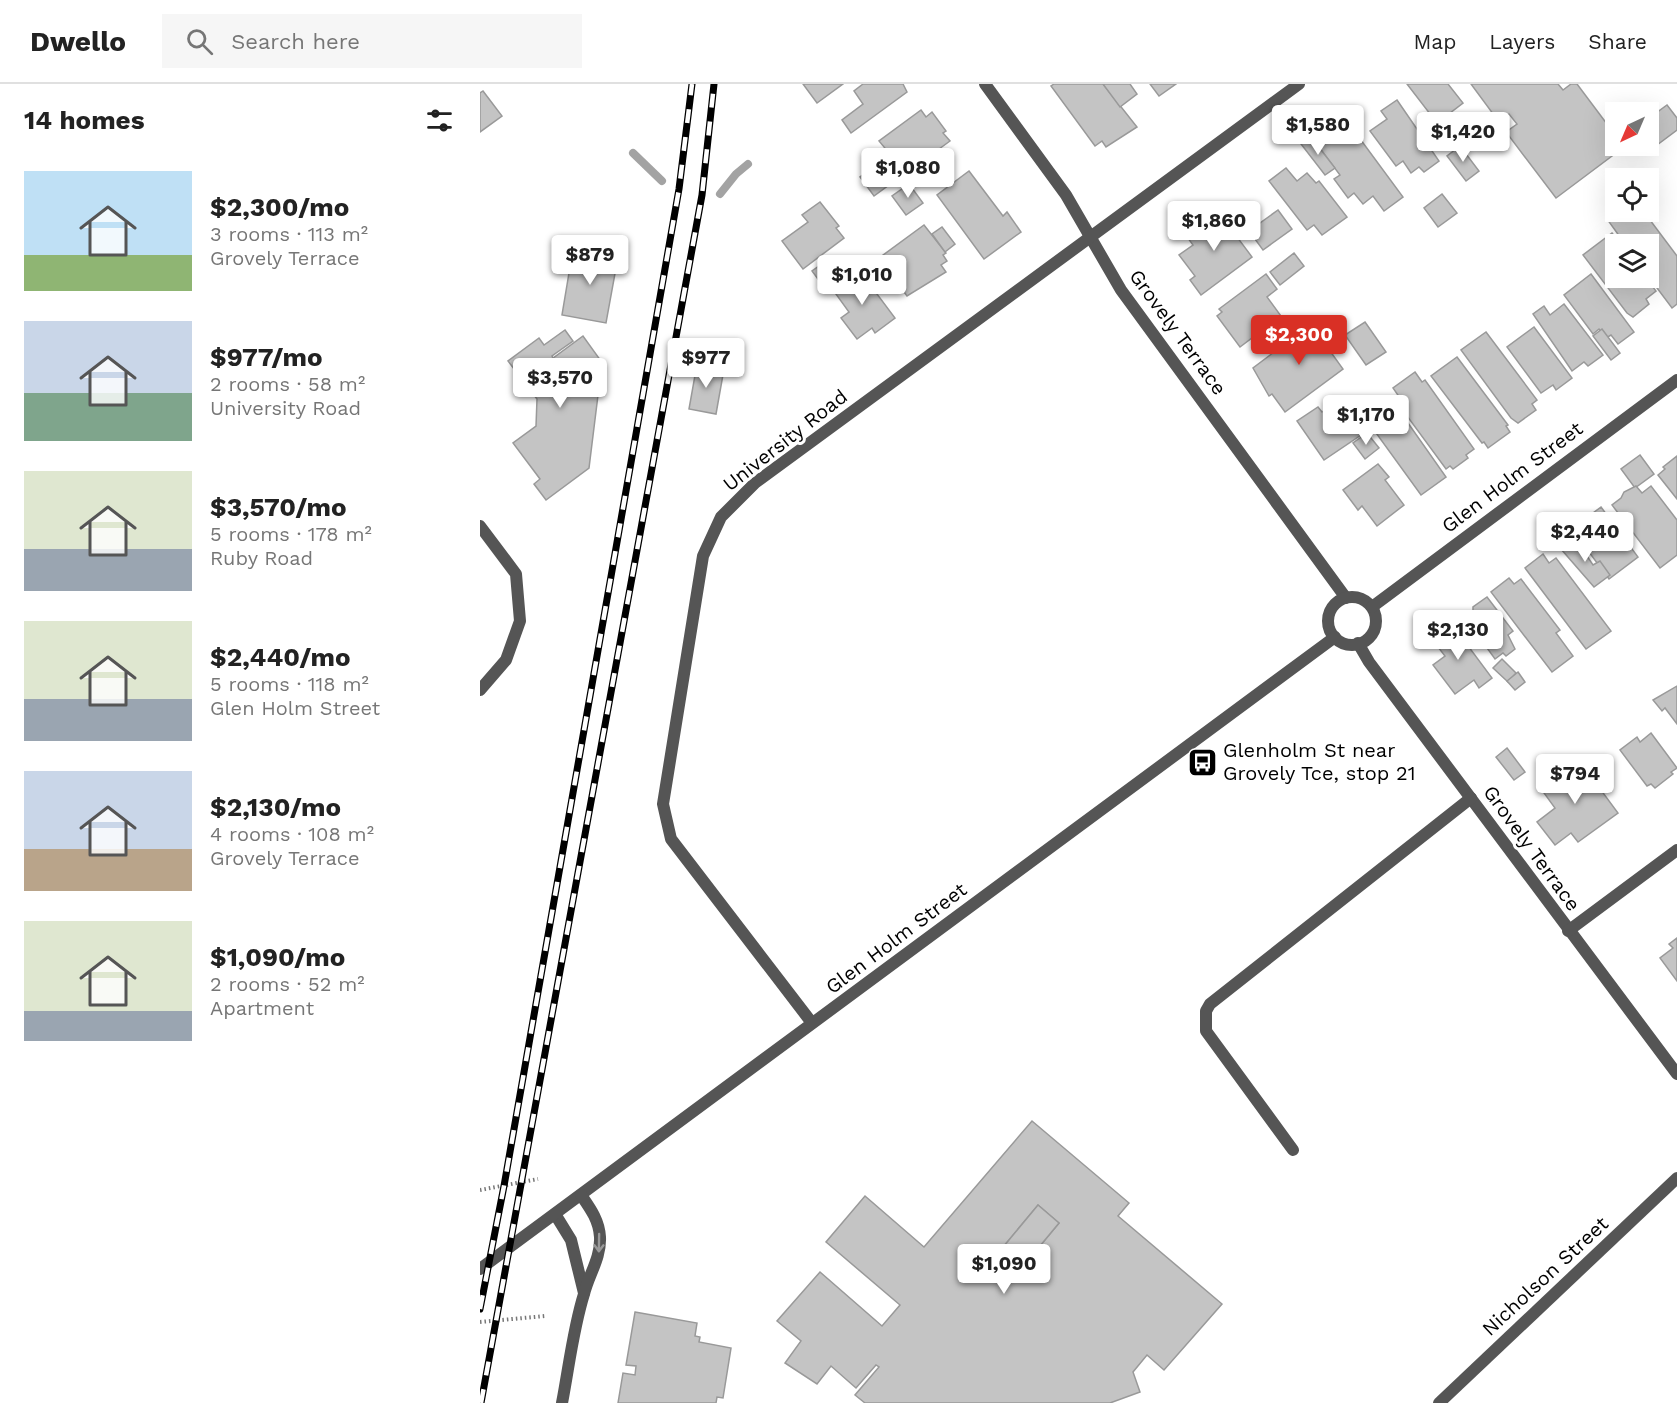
<!DOCTYPE html>
<html lang="en">
<head>
<meta charset="utf-8">
<style>
	:root { --surface:#fff; --page:#f6f6f6; --text:#222; --muted:#767676; --line:#e0e0e0; --accent:#d93025 }
	body { margin:0; font-family:"Work Sans",sans-serif; background:var(--page); color:var(--text); height:100vh; display:flex; flex-direction:column; font-size:22px; white-space:nowrap }
	* { box-sizing:border-box; margin:0 }
	p { font-size:20px; color:var(--muted) }
	.icon { flex:none; width:33px; height:33px; fill:none; stroke:currentColor; stroke-width:2; stroke-linecap:round; stroke-linejoin:round }
	.map { position:relative; flex:1; overflow:hidden }
	.sheet { display:flex; flex-direction:column; background:var(--surface); width:480px }
	.sheet>* { flex:none }
	.needle { width:39px; rotate:224deg }
	.tools { position:absolute; left:1125px; top:18px; display:grid; gap:12px }
	.tools a { display:grid; place-items:center; width:54px; height:54px; border-radius:0px; background:var(--surface); box-shadow:0 6px 24px #0002; font-size:30px }
	.price { position:absolute; translate:-50% -51px; padding:0 14px; border-radius:6px; background:#fff; color:#222; font-size:20px; line-height:39px; filter:drop-shadow(0 2px 3px #0008) }
	.price::after { content:''; position:absolute; left:50%; top:36px; width:18px; height:14px; margin-left:-9px; background:inherit; clip-path:polygon(0 0,100% 0,50% 100%) }
	.price.selected { background:var(--accent); color:#fff }
	ul { padding:0; list-style:none }
	li { display:flex; align-items:center; gap:18px; height:150px; padding:0 24px }
	li span { display:grid; place-items:center; flex:none; width:168px; height:120px; border-radius:0px; color:#555 }
	li>.icon { margin-inline-start:auto }
	span .icon { width:72px; height:72px; fill:#fffc; stroke-width:1 }
	li b { font-size:26px }
	h2 { display:flex; justify-content:space-between; align-items:center; height:72px; padding:0 24px; font-size:26px }
	header { display:flex; align-items:center; gap:36px; box-sizing:border-box; height:84px; padding:0 30px; background:var(--surface); border-bottom:2px solid var(--line) }
	header strong { font-size:28px }
	nav { display:flex; gap:33px; margin-inline-start:auto; font-size:21px }
	.search { width:420px; height:54px; background:var(--page); display:flex; align-items:center; gap:15px; box-sizing:border-box; padding:0 21px; border-radius:0px; color:var(--muted); font-size:22px }
	main { display:flex; flex:1; min-height:0 }
	.map>svg:first-child { display:block }
</style>
</head>
<body>
<header>
<strong>Dwello</strong>
<div class="search"><svg class="icon" aria-label="search" viewBox="0 0 24 24"><circle cx="10" cy="10" r="6"/><path d="M15 15l6 6"/></svg>Search here</div>
<nav><a>Map</a><a>Layers</a><a>Share</a></nav>
</header>
<main>
<section class="sheet">
<h2>14 homes<svg class="icon" aria-label="filters" viewBox="0 0 24 24"><path d="M4 7h16M4 17h16"/><circle cx="9" cy="7" r="2"/><circle cx="15" cy="17" r="2"/></svg></h2>
<ul>
<li><span style="background:linear-gradient(#bfe0f5 70%,#8fb573 0)"><svg class="icon" aria-label="home" viewBox="0 0 24 24"><path d="M3 11l9-7 9 7M6 9v11h12V9"/></svg></span><div><b>$2,300/mo</b><p>3 rooms · 113 m²</p><p>Grovely Terrace</p></div></li>
<li><span style="background:linear-gradient(#c9d6e8 60%,#7fa58c 0)"><svg class="icon" aria-label="home" viewBox="0 0 24 24"><path d="M3 11l9-7 9 7M6 9v11h12V9"/></svg></span><div><b>$977/mo</b><p>2 rooms · 58 m²</p><p>University Road</p></div></li>
<li><span style="background:linear-gradient(#dfe7d0 65%,#9aa5b1 0)"><svg class="icon" aria-label="home" viewBox="0 0 24 24"><path d="M3 11l9-7 9 7M6 9v11h12V9"/></svg></span><div><b>$3,570/mo</b><p>5 rooms · 178 m²</p><p>Ruby Road</p></div></li>
<li><span style="background:linear-gradient(#dfe7d0 65%,#9aa5b1 0)"><svg class="icon" aria-label="home" viewBox="0 0 24 24"><path d="M3 11l9-7 9 7M6 9v11h12V9"/></svg></span><div><b>$2,440/mo</b><p>5 rooms · 118 m²</p><p>Glen Holm Street</p></div></li>
<li><span style="background:linear-gradient(#c9d6e8 65%,#b9a48a 0)"><svg class="icon" aria-label="home" viewBox="0 0 24 24"><path d="M3 11l9-7 9 7M6 9v11h12V9"/></svg></span><div><b>$2,130/mo</b><p>4 rooms · 108 m²</p><p>Grovely Terrace</p></div></li>
<li><span style="background:linear-gradient(#dfe7d0 75%,#9aa5b1 0)"><svg class="icon" aria-label="home" viewBox="0 0 24 24"><path d="M3 11l9-7 9 7M6 9v11h12V9"/></svg></span><div><b>$1,090/mo</b><p>2 rooms · 52 m²</p><p>Apartment</p></div></li>
</ul>
</section>
<div class="map">
<svg width="1197" height="1319" viewBox="0 0 1197 1319">
	<rect width="100%" height="100%" fill="#fff"/>
	<g fill="none" stroke-linecap="round" stroke-linejoin="round">
		<g stroke="#a3a3a3" stroke-width="8">
			<polyline points="153,69 182,97"/>
			<polyline points="240,110 256,90 268,80"/>
		</g>
	</g>
	<g fill="#c4c4c4" stroke="#999" stroke-width="1.5" fill-rule="evenodd">
		<polygon points="323,0 363,0 337,19"/>
		<polygon points="383,0 423,0 427,8 371,49 362,36 383,20 374,7"/>
		<polygon points="574,0 623,0 657,43 626,63 622,57 615,62 571,2"/>
		<polygon points="623,0 650,0 657,10 640,23"/>
		<polygon points="670,0 696,0 679,12"/>
		<polygon points="927,0 968,0 983,19 957,39"/>
		<polygon points="991,0 1078,0 1083,6 1091,0 1097,0 1136,52 1136,62 1144,63 1076,114 1026,48 1037,40 1029,30 1019,38"/>
		<polygon points="3,7 22,32 0,48 0,9"/>
		<polygon points="917,16 959,77 944,88 939,83 931,89 923,77 916,82 890,47 907,35 901,27"/>
		<polygon points="1187,21 1197,34 1197,46 1173,64 1168,58 1168,35"/>
		<polygon points="441,26 446,33 452,28 466,47 463,49 470,57 429,87 413,66 409,69 399,57"/>
		<polygon points="875,48 923,113 904,127 893,112 883,120 874,109 868,114 854,95 860,91 839,63 857,50 863,57"/>
		<polygon points="831,53 855,84 845,91 821,60"/>
		<polygon points="980,62 999,87 986,97 967,72"/>
		<polygon points="399,79 413,98 394,112 380,93"/>
		<polygon points="806,84 817,97 827,89 836,99 839,97 867,133 842,151 834,141 827,146 789,97"/>
		<polygon points="489,87 523,132 527,128 541,148 504,175 457,111"/>
		<polygon points="429,100 443,119 426,131 412,112"/>
		<polygon points="962,110 977,129 958,143 944,124"/>
		<polygon points="340,118 359,142 356,144 364,154 323,185 302,157 328,138 322,131"/>
		<polygon points="798,126 812,145 783,166 769,147"/>
		<polygon points="743,127 761,150 757,153 772,173 721,211 710,196 715,192 699,171 713,161 705,150 728,132 731,135"/>
		<polygon points="1137,128 1164,128 1197,172 1197,220 1192,224 1168,192 1168,160 1145,160 1127,135"/>
		<polygon points="444,141 466,169 463,171 467,177 461,181 466,188 427,212 399,174"/>
		<polygon points="462,143 475,160 465,168 452,150"/>
		<polygon points="1132,149 1141,160 1136,160 1136,194 1166,194 1176,207 1166,215 1169,220 1153,233 1147,229 1103,171"/>
		<polygon points="93,165 138,173 126,239 82,231"/>
		<polygon points="814,169 824,182 800,201 790,188"/>
		<polygon points="353,172 364,186 343,202 332,187"/>
		<polygon points="379,186 415,234 395,249 392,244 377,255 361,234 369,228 353,206"/>
		<polygon points="786,190 797,205 787,213 801,232 760,263 737,232 742,228 739,225"/>
		<polygon points="1111,190 1154,248 1138,260 1131,251 1126,254 1119,245 1113,250 1084,211"/>
		<polygon points="1084,220 1123,271 1108,282 1104,278 1092,287 1053,230 1064,222 1070,231"/>
		<polygon points="839,234 853,253 845,260 863,285 805,328 792,310 789,312 773,284"/>
		<polygon points="885,238 906,268 886,281 865,251"/>
		<polygon points="1054,243 1092,294 1076,306 1073,301 1061,309 1027,263"/>
		<polygon points="1122,245 1140,269 1131,276 1113,252"/>
		<polygon points="85,246 93,257 72,272 73,274 103,252 126,284 121,287 109,384 66,416 54,400 60,395 33,359 56,342 57,315 28,277 59,254 64,261"/>
		<polygon points="1006,248 1057,316 1052,320 1056,326 1038,339 1031,334 981,266"/>
		<polygon points="977,273 1028,341 1026,342 1030,348 1008,364 1004,358 1002,359 951,292"/>
		<polygon points="217,280 244,285 236,330 209,325"/>
		<polygon points="935,288 942,298 945,296 994,365 986,371 988,374 973,385 970,382 966,385 916,317 920,314 913,304"/>
		<polygon points="909,312 966,393 941,411 883,331"/>
		<polygon points="858,317 881,351 844,376 817,337 838,323 842,328"/>
		<polygon points="887,349 899,364 885,375 873,359"/>
		<polygon points="1160,371 1174,390 1155,404 1141,385"/>
		<polygon points="1197,372 1197,415 1178,391 1185,385 1183,383"/>
		<polygon points="898,380 909,393 905,396 924,421 897,442 882,422 878,426 863,406"/>
		<polygon points="1156,402 1162,409 1171,402 1197,436 1197,471 1180,484 1132,421 1141,414 1144,408"/>
		<polygon points="1121,423 1158,473 1129,495 1094,448 1103,441 1101,438"/>
		<polygon points="1095,454 1113,481 1120,477 1130,491 1114,503 1081,465"/>
		<polygon points="1063,470 1069,479 1076,474 1131,547 1106,565 1045,484"/>
		<polygon points="1029,494 1034,500 1041,495 1080,546 1076,549 1093,572 1072,588 1011,508"/>
		<polygon points="1007,513 1033,547 1028,551 1035,565 1026,572 1023,569 1015,575 986,535 993,530 993,523"/>
		<polygon points="971,539 1012,594 999,604 994,596 975,610 953,581 965,572 951,554"/>
		<polygon points="1022,575 1036,589 1028,598 1013,584"/>
		<polygon points="1038,588 1045,598 1035,606 1027,597"/>
		<polygon points="1197,602 1197,640 1185,624 1182,627 1173,616"/>
		<polygon points="1171,649 1197,684 1191,688 1193,690 1175,704 1171,700 1167,702 1140,666 1157,653 1160,658"/>
		<polygon points="1027,664 1045,688 1034,696 1016,673"/>
		<polygon points="1098,675 1138,729 1098,758 1091,749 1075,761 1057,738 1075,724 1064,709 1069,705 1065,699"/>
		<polygon points="1197,854 1197,897 1180,874 1193,864 1189,860"/>
		<path d="M552,1037L649,1119L638,1132L742,1220L684,1286L667,1271L653,1288L660,1308L630,1319H385L375,1311L399,1283L396,1281L376,1304L351,1282L337,1300L305,1279L321,1257L297,1237L340,1188L402,1242L420,1221L346,1158L385,1112L444,1163ZM558,1121L579,1139L545,1180L524,1162Z"/>
		<polygon points="558,1121 579,1139 545,1180 524,1162"/>
		<polygon points="155,1228 217,1239 215,1252 220,1253 219,1258 251,1264 243,1314 237,1313 236,1319 138,1319 143,1289 155,1291 156,1282 146,1281"/>
	</g>
	<g fill="none" stroke-linecap="round" stroke-linejoin="round">
		<g stroke="#777" stroke-width="4" stroke-dasharray="1.5 3" stroke-linecap="butt">
			<polyline points="0,1106 58,1095"/>
			<polyline points="0,1238 65,1232"/>
		</g>
		<g stroke="#555" stroke-width="12">
			<polyline points="505,0 586,111 641,206 866,514"/>
			<polyline points="0,442 36,490 40,537 26,576 0,606"/>
			<polyline points="878,559 889,578 1197,990"/>
			<polyline points="1088,847 1197,766"/>
			<polyline points="332,939 191,755 183,720 223,472 241,433 275,399 819,0"/>
			<polyline points="813,1066 726,947 726,927 730,920 991,714"/>
			<polyline points="959,1319 1197,1094"/>
		</g>
		<g stroke="#555" stroke-width="12">
			<circle cx="872" cy="537" r="24"/>
			<polyline points="892,523 1197,296"/>
			<polyline points="75,1130 91,1156 104,1209"/>
			<polyline points="0,1185 855,553"/>
			<path d="M82,1319C89,1283 93,1245 104,1210C109,1190 121,1174 120,1153C119,1136 110,1124 101,1111"/>
		</g>
		<defs>
			<g id="rail">
				<polyline points="0,1225 24,1102 199,105 212,0"/>
				<polyline points="1,1319 222,111 234,0"/>
			</g>
		</defs>
		<use href="#rail" stroke="#000" stroke-width="7"/>
		<use href="#rail" stroke="#fff" stroke-width="4.5" stroke-dasharray="14" stroke-linecap="butt"/>
	</g>
	<defs><path id="oneway-shaft" d="M-6 0H5M1.5-3L5.5 0L1.5 3" fill="none" stroke-width="1.6" stroke-linecap="round" stroke-linejoin="round" transform="scale(1.5)"/></defs>
	<use stroke="#999" href="#oneway-shaft" transform="translate(119 1159) rotate(91)"/>
	<defs>
		<symbol id="bus-square" viewBox="-11 -11 22 22"><rect x="-9" y="-9" width="18" height="18" rx="4" fill="#000" stroke="#fff"/><path d="M-5-6H5V4H4V6H2V4H-2V6H-4V4H-5ZM-3.5-4V0h7V-4ZM-3.5 1.2v1.5H-2V1.2ZM2 1.2v1.5H3.5V1.2Z" fill="#fff"/></symbol>
	</defs>
	<g fill-rule="evenodd">
		<use href="#bus-square" x="706" y="662" width="33" height="33"/>
	</g>
	<g text-anchor="middle" dominant-baseline="central" stroke-width="6" stroke-linejoin="round" paint-order="stroke">
		<g font-size="20" fill="#000" stroke="#fff">
			<text transform="translate(698 248) rotate(54)">Grovely Terrace</text>
			<text transform="translate(305 356) rotate(-38)">University Road</text>
			<text transform="translate(1032 393) rotate(-37)">Glen Holm Street</text>
			<text transform="translate(1052 764) rotate(54)">Grovely Terrace</text>
			<text transform="translate(416 854) rotate(-37)">Glen Holm Street</text>
			<text transform="translate(1065 1192) rotate(-43)">Nicholson Street</text>
		</g>
		<g font-size="20" fill="#000" stroke="#fff" text-anchor="start">
			<text x="743" y="666">Glenholm St near<tspan x="743" dy="23">Grovely Tce, stop 21</tspan></text>
		</g>
	</g>
</svg>
<div class="tools">
<a><svg class="needle" viewBox="-14 -14 28 28"><path d="M0-13l5 13h-10z" fill="#e53935"/><path d="M0 13l5-13h-10z" fill="#767676"/></svg></a>
<a><svg class="icon" aria-label="locate" viewBox="0 0 24 24"><circle cx="12" cy="12" r="6"/><path d="M12 2v4M12 18v4M2 12h4M18 12h4"/></svg></a>
<a><svg class="icon" aria-label="layers" viewBox="0 0 24 24"><path d="M12 4l9 5-9 5-9-5zM3 14l9 5 9-5"/></svg></a>
</div>
<b class="price" style="left:838px;top:72px">$1,580</b>
<b class="price" style="left:983px;top:79px">$1,420</b>
<b class="price" style="left:428px;top:115px">$1,080</b>
<b class="price" style="left:734px;top:168px">$1,860</b>
<b class="price" style="left:110px;top:202px">$879</b>
<b class="price" style="left:382px;top:222px">$1,010</b>
<b class="price selected" style="left:819px;top:282px">$2,300</b>
<b class="price" style="left:226px;top:305px">$977</b>
<b class="price" style="left:80px;top:325px">$3,570</b>
<b class="price" style="left:886px;top:362px">$1,170</b>
<b class="price" style="left:1105px;top:479px">$2,440</b>
<b class="price" style="left:978px;top:577px">$2,130</b>
<b class="price" style="left:1095px;top:721px">$794</b>
<b class="price" style="left:524px;top:1211px">$1,090</b>
</div>
</main>
</body>
</html>
